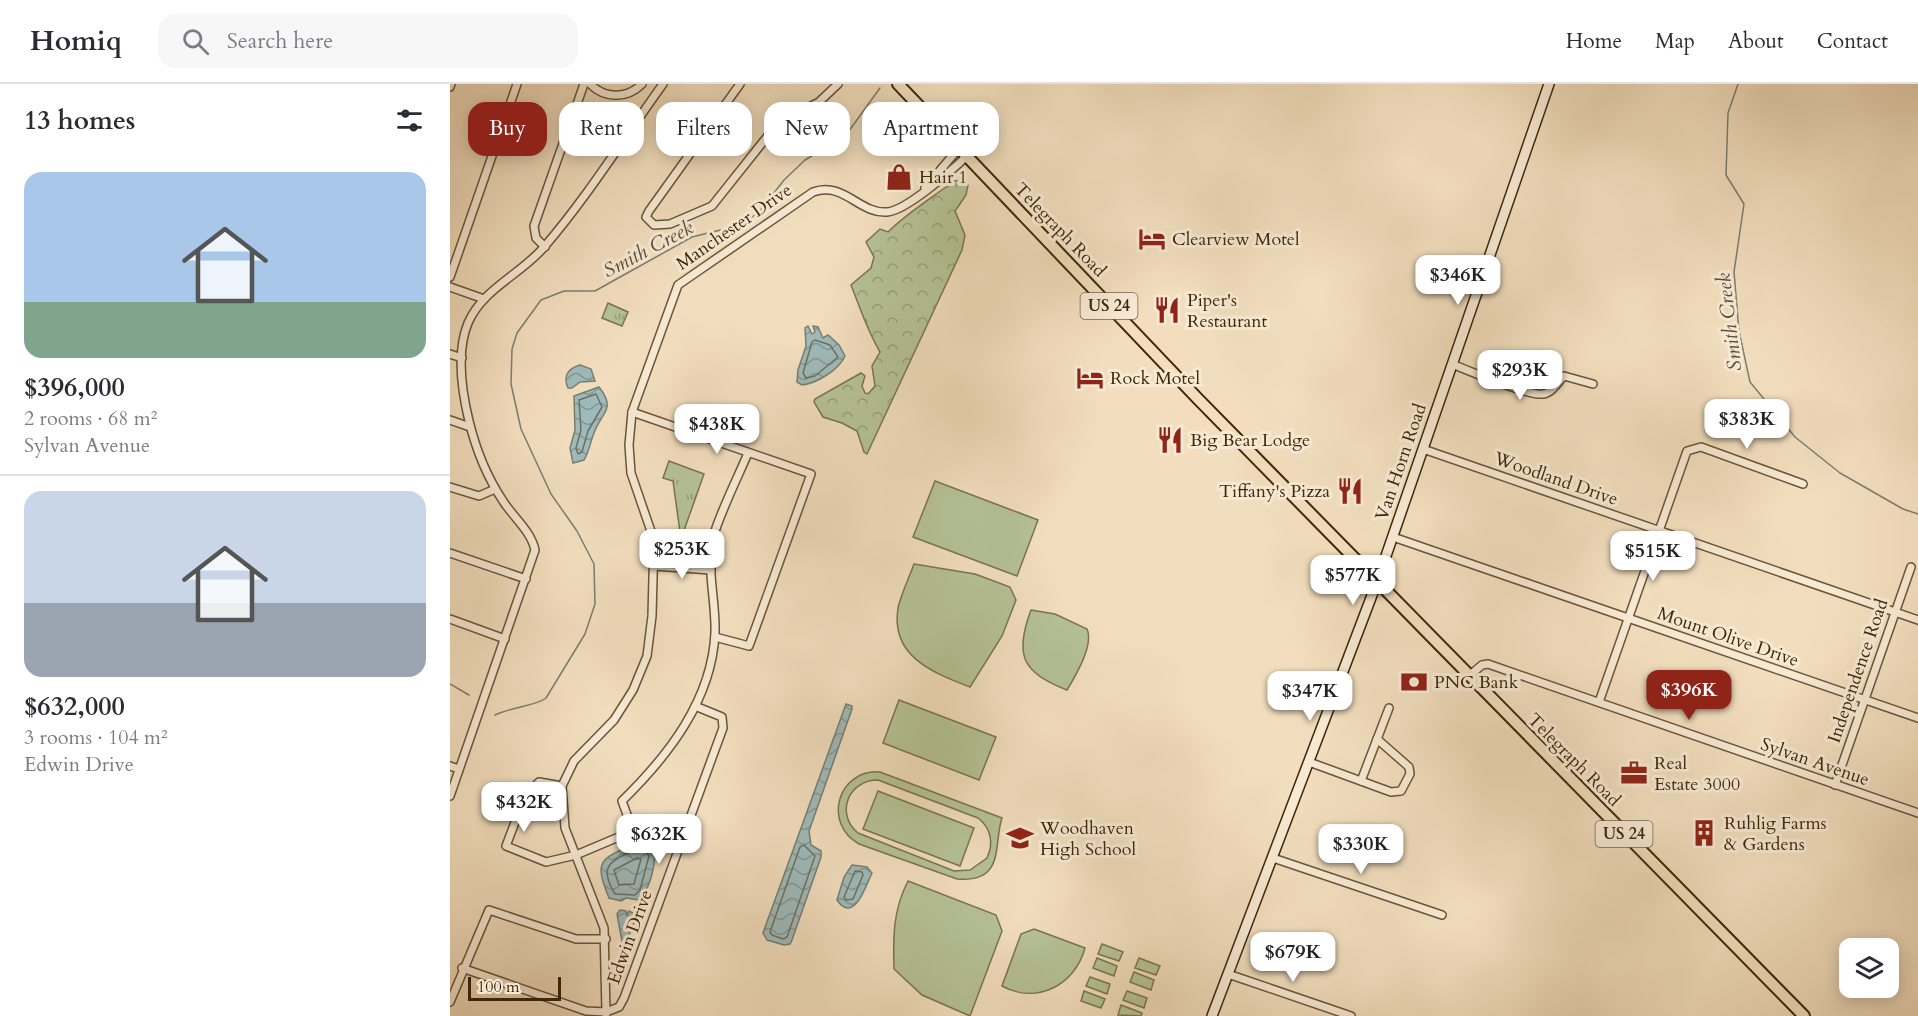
<!DOCTYPE html>
<html lang="en">
<head>
<meta charset="utf-8">
<style>
	:root { --surface:#fff; --page:#f7f7f7; --text:#2b2b33; --muted:#7c7c81; --line:#e1e1e2; --accent:#8f2418 }
	body { margin:0; font-family:Cardo,serif; background:var(--page); color:var(--text); height:100vh; display:flex; flex-direction:column; font-size:22px; white-space:nowrap }
	* { box-sizing:border-box; margin:0 }
	p { font-size:20px; color:var(--muted) }
	.icon { flex:none; width:33px; height:33px; fill:none; stroke:currentColor; stroke-width:2; stroke-linecap:round; stroke-linejoin:round }
	.map { position:relative; flex:1; overflow:hidden }
	.panel { display:flex; flex-direction:column; background:var(--surface); width:450px }
	.panel>* { flex:none }
	.banner { position:absolute; left:18px; top:18px; width:570px; height:54px; display:flex; gap:12px }
	.buttons { position:absolute; left:1389px; top:854px; display:grid; gap:12px }
	.buttons a { display:grid; place-items:center; width:60px; height:60px; border-radius:12px; background:var(--surface); box-shadow:0 3px 15px #0003; font-size:30px }
	.scale { position:absolute; left:18px; bottom:15px; width:93px; box-sizing:border-box; padding-left:6px; border:3px solid #3f2707; border-top:0; font-size:16px; line-height:21px; white-space:nowrap; color:#3f2707; -webkit-text-stroke:4px #f7ead5; paint-order:stroke }
	.price { position:absolute; translate:-50% -51px; padding:0 14px; border-radius:12px; background:#fff; color:#222; font-size:20px; line-height:39px; filter:drop-shadow(0 2px 3px #0008) }
	.price::after { content:''; position:absolute; left:50%; top:36px; width:18px; height:14px; margin-left:-9px; background:inherit; clip-path:polygon(0 0,100% 0,50% 100%) }
	.price.current { background:var(--accent); color:#fff }
	ul { padding:0; list-style:none }
	li { display:grid; align-content:center; gap:12px; height:318px; padding:0 24px }
	li+li { border-top:2px solid var(--line) }
	li span { display:grid; place-items:center; height:186px; border-radius:18px; color:#555 }
	li>.icon { margin-inline-start:auto }
	span .icon { width:108px; height:108px; fill:#fffc; stroke-width:1 }
	li b { font-size:26px }
	h2 { display:flex; justify-content:space-between; align-items:center; height:72px; padding:0 24px; font-size:26px }
	.chip { padding:0 21px; border-radius:18px; background:var(--surface); box-shadow:0 3px 15px #0003; font-size:21px; line-height:54px }
	.chip.current { background:var(--accent); color:#fff }
	header { display:flex; align-items:center; gap:36px; box-sizing:border-box; height:84px; padding:0 30px; background:var(--surface); border-bottom:2px solid var(--line) }
	header strong { font-size:28px }
	nav { display:flex; gap:33px; margin-inline-start:auto; font-size:21px }
	.search { width:420px; height:54px; background:var(--page); display:flex; align-items:center; gap:15px; box-sizing:border-box; padding:0 21px; border-radius:18px; color:var(--muted); font-size:22px }
	main { display:flex; flex:1; min-height:0 }
	.map>svg:first-child { display:block }
</style>
</head>
<body>
<header>
<strong>Homiq</strong>
<div class="search"><svg class="icon" aria-label="search" viewBox="0 0 24 24"><circle cx="10" cy="10" r="6"/><path d="M15 15l6 6"/></svg>Search here</div>
<nav><a>Home</a><a>Map</a><a>About</a><a>Contact</a></nav>
</header>
<main>
<section class="panel">
<h2>13 homes<svg class="icon" aria-label="filters" viewBox="0 0 24 24"><path d="M4 7h16M4 17h16"/><circle cx="9" cy="7" r="2"/><circle cx="15" cy="17" r="2"/></svg></h2>
<ul>
<li><span style="background:linear-gradient(#a9c7e8 70%,#7fa58c 0)"><svg class="icon" aria-label="home" viewBox="0 0 24 24"><path d="M3 11l9-7 9 7M6 9v11h12V9"/></svg></span><div><b>$396,000</b><p>2 rooms · 68 m²</p><p>Sylvan Avenue</p></div></li>
<li><span style="background:linear-gradient(#c9d6e8 60%,#9aa5b1 0)"><svg class="icon" aria-label="home" viewBox="0 0 24 24"><path d="M3 11l9-7 9 7M6 9v11h12V9"/></svg></span><div><b>$632,000</b><p>3 rooms · 104 m²</p><p>Edwin Drive</p></div></li>
</ul>
</section>
<div class="map">
<svg width="1468" height="932" viewBox="0 0 1468 932">
	<defs>
		<pattern id="grass-tufts" width="24" height="20" patternUnits="userSpaceOnUse" patternTransform="scale(1.5)"><rect width="24" height="20" fill="#b5c296"/><path d="M3 7l-1-3M5 7V3M7 7l1-3M15 17l-1-3M17 17v-4M19 17l1-3" fill="none" stroke="#959e78"/></pattern>
		<pattern id="forest-crowns" width="20" height="18" patternUnits="userSpaceOnUse" patternTransform="scale(1.5)"><rect width="20" height="18" fill="#b5c296"/><path d="M2 6a3 3 0 1 1 6 0M12 15a3 3 0 1 1 6 0" fill="none" stroke="#959e78"/></pattern>
		<pattern id="water-waves" width="16" height="10" patternUnits="userSpaceOnUse" patternTransform="scale(1.5)"><rect width="16" height="10" fill="#9ebaba"/><path d="M0 5q4-4 8 0t8 0" fill="none" stroke="#829795"/></pattern>
	</defs>
	<rect width="100%" height="100%" fill="#f2debe"/>
	<filter id="stains"><feTurbulence type="fractalNoise" baseFrequency=".00333" numOctaves="4"/><feColorMatrix values="0 0 0 0 .2 0 0 0 0 .09 0 0 0 0 .02 0 0 0 .5 -.17"/></filter>
	<radialGradient id="worn" r=".72"><stop offset=".6" stop-color="#630" stop-opacity="0"/><stop offset="1" stop-color="#630" stop-opacity=".3"/></radialGradient>
	<g fill="url(#grass-tufts)" stroke="#7a744e" stroke-width="1.5">
		<polygon points="158,219 178,228 172,242 152,234"/>
		<polygon points="219,377 254,390 231,455 223,397 213,394"/>
	</g>
	<path fill="url(#forest-crowns)" stroke="#7a744e" stroke-width="1.5" d="M504,97H514L518,101L516,111L505,127L515,151L512,166L417,370L414,368L407,347L392,339L373,333L364,318L365,315L411,289L415,292L412,302L415,309L418,310L425,302L422,282L430,268C416,244 411,226 401,201L421,184L424,173L416,158L430,145L438,148C458,128 482,114 504,97Z"/>
	<g fill="#b5c296" stroke="#7a744e" stroke-width="1.5" fill-rule="evenodd">
		<polygon points="485,397 588,436 567,492 463,453"/>
		<path d="M464,480L525,490L560,503L566,516L552,552L520,603C484,589 440,573 448,524C451,510 459,494 464,480Z"/>
		<path d="M581,526L605,530L637,545C644,561 626,591 617,606C572,589 564,571 581,526Z"/>
		<polygon points="449,616 546,653 529,696 433,659"/>
		<path d="M430,688L552,734C543,760 556,799 507,795L409,760C372,739 388,685 430,688ZM428,696L528,734C541,744 544,759 537,774L520,786L504,787L408,749C385,730 398,696 428,696Z"/>
		<polygon points="428,707 524,744 510,782 413,745"/>
		<path d="M458,797L546,831L552,847L520,932L472,911L444,885C443,853 443,826 458,797Z"/>
		<path d="M584,845L635,864C625,901 587,921 552,902L571,850Z"/>
		<polygon points="652,860 673,868 669,877 648,870"/>
		<polygon points="647,874 667,882 664,892 643,884"/>
		<polygon points="689,874 710,882 706,891 685,884"/>
		<polygon points="684,888 704,896 701,906 680,898"/>
		<polygon points="640,893 660,900 657,910 636,902"/>
		<polygon points="634,907 655,915 651,924 631,917"/>
		<polygon points="677,907 697,914 694,924 673,916"/>
		<polygon points="671,921 692,929 691,932 668,931"/>
	</g>
	<g fill="url(#water-waves)" stroke="#787f72" stroke-width="1.5">
		<path d="M358,242L362,250L365,248L363,242L368,243L373,254L378,251L389,261L395,272C389,286 367,299 352,301L347,298L348,286L356,262L355,244Z"/>
		<path d="M130,281L141,285L145,297L130,298L122,304H118C113,292 117,285 130,281Z"/>
		<path d="M149,303C167,326 151,328 144,349C140,359 139,368 134,376L123,379L120,364L125,346L124,312Z"/>
		<polygon points="396,620 402,622 402,625 359,747 361,761 371,767 371,773 342,856 340,860 334,861 317,856 313,849"/>
		<path d="M185,760L199,761L205,770C204,786 200,804 189,816L176,814L171,817L159,814C144,777 149,775 185,760Z"/>
		<path d="M402,781L417,783L422,789C416,801 404,841 387,816L394,793Z"/>
		<polygon points="170,826 176,827 177,831 179,827 187,831 177,856 172,857 167,830"/>
	</g>
	<g fill="none" stroke-linecap="round" stroke-linejoin="round">
		<g stroke="#6e7060" stroke-width="1.5">
			<polygon points="365,256 380,261 388,273 365,292 356,294 353,289 362,258"/>
			<polygon points="146,310 152,323 138,347 132,368 128,370 126,364 131,346 129,316"/>
			<polygon points="354,761 365,772 337,853 333,855 322,851 320,848 350,763"/>
			<path d="M185,766L195,767L199,772L190,806L185,811L165,810C148,782 160,777 185,766Z"/>
			<polygon points="187,774 191,775 184,800 169,801 164,786"/>
			<polygon points="405,787 412,788 413,791 403,815 396,816 394,813"/>
		</g>
		<g stroke="#787f72" stroke-width="1.5">
			<polyline points="1288,0 1278,29 1276,91 1294,120 1284,188 1289,247 1300,298 1345,353 1390,389 1453,425 1468,430"/>
			<polyline points="0,600 19,611"/>
			<path d="M45,631C61,623 86,622 96,614L135,550L145,520L144,480L127,447L101,410L71,345L61,300L62,265L67,249L91,216L114,207H145L242,153L291,141L309,128L334,96L355,76L396,51L430,4"/>
		</g>
		<defs>
			<g id="street">
				<path d="M140,0C155,15 177,15 192,0"/>
				<polyline points="290,0 199,127 196,133 204,141 220,140 262,122 328,39 369,18 388,0"/>
				<polyline points="0,3 1,0"/>
				<polyline points="475,104 509,64"/>
				<polyline points="95,163 86,154 84,142 134,0"/>
				<polyline points="0,193 67,0"/>
				<polyline points="0,203 34,215"/>
				<polyline points="0,270 12,274"/>
				<path d="M1002,280C1019,287 1078,312 1093,310C1102,309 1108,298 1114,292L1143,300"/>
				<polyline points="182,328 361,390 299,562 265,553"/>
				<polyline points="0,336 20,343"/>
				<polyline points="973,365 1468,536"/>
				<polyline points="0,403 29,412 45,405"/>
				<polyline points="943,453 1468,634"/>
				<polyline points="0,469 76,495"/>
				<polyline points="204,482 261,486"/>
				<polyline points="0,535 55,555"/>
				<polyline points="1019,592 1032,581 1038,580 1468,729"/>
				<polyline points="1149,618 1237,367 1251,363 1353,400"/>
				<polyline points="859,678 941,708 951,707 960,690 959,683 927,655"/>
				<polyline points="0,682 9,685"/>
				<polyline points="911,697 939,624"/>
				<polyline points="1385,701 1461,483"/>
				<polyline points="112,702 89,698 75,712 56,762 96,778 126,771 183,747 208,750 230,758"/>
				<path d="M0,712L85,466C81,447 63,433 53,417C37,393 26,366 19,337C12,308 6,268 18,239C33,204 72,190 95,162C138,112 174,54 213,0"/>
				<path d="M183,747L172,717C218,672 262,616 265,549C266,520 258,491 261,463C263,443 289,391 298,369"/>
				<polyline points="823,774 992,831"/>
				<path d="M12,884L136,927L156,928L154,844L115,744L112,702L124,677L164,636L183,606L197,572L202,532L204,456L181,389L179,361L182,328L228,201L363,108C394,97 409,130 437,128C456,127 502,86 517,72"/>
				<polyline points="778,890 901,932"/>
				<polyline points="0,918 39,826 126,855 156,855"/>
				<polyline points="156,930 156,928 169,923 174,914 273,644 272,633 245,622"/>
			</g>
			<polyline id="secondary" points="762,932 927,498 1099,0"/>
			<polyline id="primary" points="448,0 748,315 1354,932"/>
		</defs>
		<use href="#street" stroke="#6c5535" stroke-width="10"/>
		<use href="#secondary" stroke="#3f2707" stroke-width="12"/>
		<use href="#primary" stroke="#3f2707" stroke-width="14"/>
		<use href="#street" stroke="#f7ead5" stroke-width="7"/>
		<use href="#secondary" stroke="#f7ead5" stroke-width="9"/>
		<use href="#primary" stroke="#f2debe" stroke-width="10"/>
	</g>
	<defs>
		<symbol id="shop-bare" viewBox="-9 -9 18 18"><path d="M-5-2.5h2.3a2.7 3.5 0 0 1 5.4 0H5L5.5 6h-11ZM-1.5-2.5h3a1.5 2.3 0 0 0-3 0Z" fill="#8f2418" stroke="#f7ead5" stroke-width="2.5" paint-order="stroke"/></symbol>
		<symbol id="hotel-bare" viewBox="-9 -9 18 18"><path d="M-6-4.5h1.5V1H6V5H4.5V3h-9V5H-6ZM-4 0a1.8 1.8 0 1 1 3.6 0ZM.5 0V-2.5h3Q6-2.5 6 0Z" fill="#8f2418" stroke="#f7ead5" stroke-width="2.5" paint-order="stroke"/></symbol>
		<symbol id="restaurant-bare" viewBox="-9 -9 18 18"><path d="M-5-6h1v4h1v-4h1v4h1v-4h1v5L-1.5 .5V6h-2V.5L-5-1ZM5-6V6H3V1.5H1.5Q1.5-4 5-6Z" fill="#8f2418" stroke="#f7ead5" stroke-width="2.5" paint-order="stroke"/></symbol>
		<symbol id="bank-bare" viewBox="-9 -9 18 18"><path d="M-6-4H6V4H-6ZM0-2.3a2.3 2.3 0 1 0 0 4.6a2.3 2.3 0 1 0 0-4.6Z" fill="#8f2418" stroke="#f7ead5" stroke-width="2.5" paint-order="stroke"/></symbol>
		<symbol id="office-bare" viewBox="-9 -9 18 18"><path d="M-6-3h4V-5.5h4V-3h4V5H-6ZM-1-4.5V-3h2v-1.5ZM-6 0V1H6V0Z" fill="#8f2418" stroke="#f7ead5" stroke-width="2.5" paint-order="stroke"/></symbol>
		<symbol id="building-bare" viewBox="-9 -9 18 18"><path d="M-4-6H4V6H1V3H-1V6H-4ZM-2.5-4.3h1.7v1.8h-1.7ZM.8-4.3h1.7v1.8H.8ZM-2.5-1h1.7V.8h-1.7ZM.8-1h1.7V.8H.8Z" fill="#8f2418" stroke="#f7ead5" stroke-width="2.5" paint-order="stroke"/></symbol>
		<symbol id="school-bare" viewBox="-9 -9 18 18"><path d="M0-5L7-2L0 1L-7-2ZM-4 1L0 2.5L4 1V4Q0 6-4 4Z" fill="#8f2418" stroke="#f7ead5" stroke-width="2.5" paint-order="stroke"/></symbol>
	</defs>
	<g fill-rule="evenodd">
		<use href="#shop-bare" x="430" y="74" width="38" height="38"/>
		<use href="#hotel-bare" x="683" y="136" width="38" height="38"/>
		<use href="#restaurant-bare" x="698" y="207" width="38" height="38"/>
		<use href="#hotel-bare" x="621" y="275" width="38" height="38"/>
		<use href="#restaurant-bare" x="701" y="337" width="38" height="38"/>
		<use href="#restaurant-bare" x="881" y="388" width="38" height="38"/>
		<use href="#bank-bare" x="945" y="579" width="38" height="38"/>
		<use href="#office-bare" x="1165" y="670" width="38" height="38"/>
		<use href="#building-bare" x="1235" y="730" width="38" height="38"/>
		<use href="#school-bare" x="551" y="735" width="38" height="38"/>
	</g>
	<g text-anchor="middle" dominant-baseline="central" stroke-width="6" stroke-linejoin="round" paint-order="stroke">
		<g fill="#f7ead5" stroke="#766245" stroke-width="1.5">
			<rect x="630.5" y="209" width="57" height="26" rx="4.5"/>
			<rect x="1145.5" y="737" width="57" height="26" rx="4.5"/>
		</g>
		<g font-size="16" font-weight="bold" fill="#3f2707">
			<text x="659" y="222">US 24</text>
			<text x="1174" y="750">US 24</text>
		</g>
		<g font-size="18" fill="#3f2707" stroke="#f7ead5" text-anchor="start">
			<text x="469" y="93">Hair 1</text>
			<text x="722" y="155">Clearview Motel</text>
			<text x="737" y="216">Piper's<tspan x="737" dy="21">Restaurant</tspan></text>
			<text x="660" y="294">Rock Motel</text>
			<text x="740" y="356">Big Bear Lodge</text>
			<text x="880" y="407" text-anchor="end">Tiffany's Pizza</text>
			<text x="984" y="598">PNC Bank</text>
			<text x="1204" y="679">Real<tspan x="1204" dy="21">Estate 3000</tspan></text>
			<text x="1274" y="739">Ruhlig Farms<tspan x="1274" dy="21">&amp; Gardens</tspan></text>
			<text x="590" y="744">Woodhaven<tspan x="590" dy="21">High School</tspan></text>
		</g>
		<g font-size="18" fill="#3f2707" stroke="#f7ead5">
			<text transform="translate(284 143) rotate(-35)">Manchester Drive</text>
			<text transform="translate(610 146) rotate(46)">Telegraph Road</text>
			<text transform="translate(951 378) rotate(-71)">Van Horn Road</text>
			<text transform="translate(1106 395) rotate(19)">Woodland Drive</text>
			<text transform="translate(1278 553) rotate(19)">Mount Olive Drive</text>
			<text transform="translate(1408 587) rotate(-71)">Independence Road</text>
			<text transform="translate(1124 676) rotate(45)">Telegraph Road</text>
			<text transform="translate(1365 678) rotate(19)">Sylvan Avenue</text>
			<text transform="translate(180 853) rotate(-70)">Edwin Drive</text>
		</g>
		<g font-size="20" font-style="italic" fill="#574c34" stroke="#f7ead5">
			<text transform="translate(198 165) rotate(-28)">Smith Creek</text>
			<text transform="translate(1279 238) rotate(-97)">Smith Creek</text>
		</g>
	</g>
	<rect width="100%" height="100%" filter="url(#stains)"/>
	<rect width="100%" height="100%" fill="url(#worn)"/>
</svg>
<div class="buttons">
<a><svg class="icon" aria-label="layers" viewBox="0 0 24 24"><path d="M12 4l9 5-9 5-9-5zM3 14l9 5 9-5"/></svg></a>
</div>
<div class="scale">100 m</div>
<b class="price" style="left:1008px;top:222px">$346K</b>
<b class="price" style="left:1070px;top:317px">$293K</b>
<b class="price" style="left:1297px;top:366px">$383K</b>
<b class="price" style="left:267px;top:371px">$438K</b>
<b class="price" style="left:232px;top:496px">$253K</b>
<b class="price" style="left:1203px;top:498px">$515K</b>
<b class="price" style="left:903px;top:522px">$577K</b>
<b class="price current" style="left:1239px;top:637px">$396K</b>
<b class="price" style="left:860px;top:638px">$347K</b>
<b class="price" style="left:74px;top:749px">$432K</b>
<b class="price" style="left:209px;top:781px">$632K</b>
<b class="price" style="left:911px;top:791px">$330K</b>
<b class="price" style="left:843px;top:899px">$679K</b>
<div class="banner">
<a class="chip current">Buy</a>
<a class="chip">Rent</a>
<a class="chip">Filters</a>
<a class="chip">New</a>
<a class="chip">Apartment</a>
</div>
</div>
</main>
</body>
</html>
